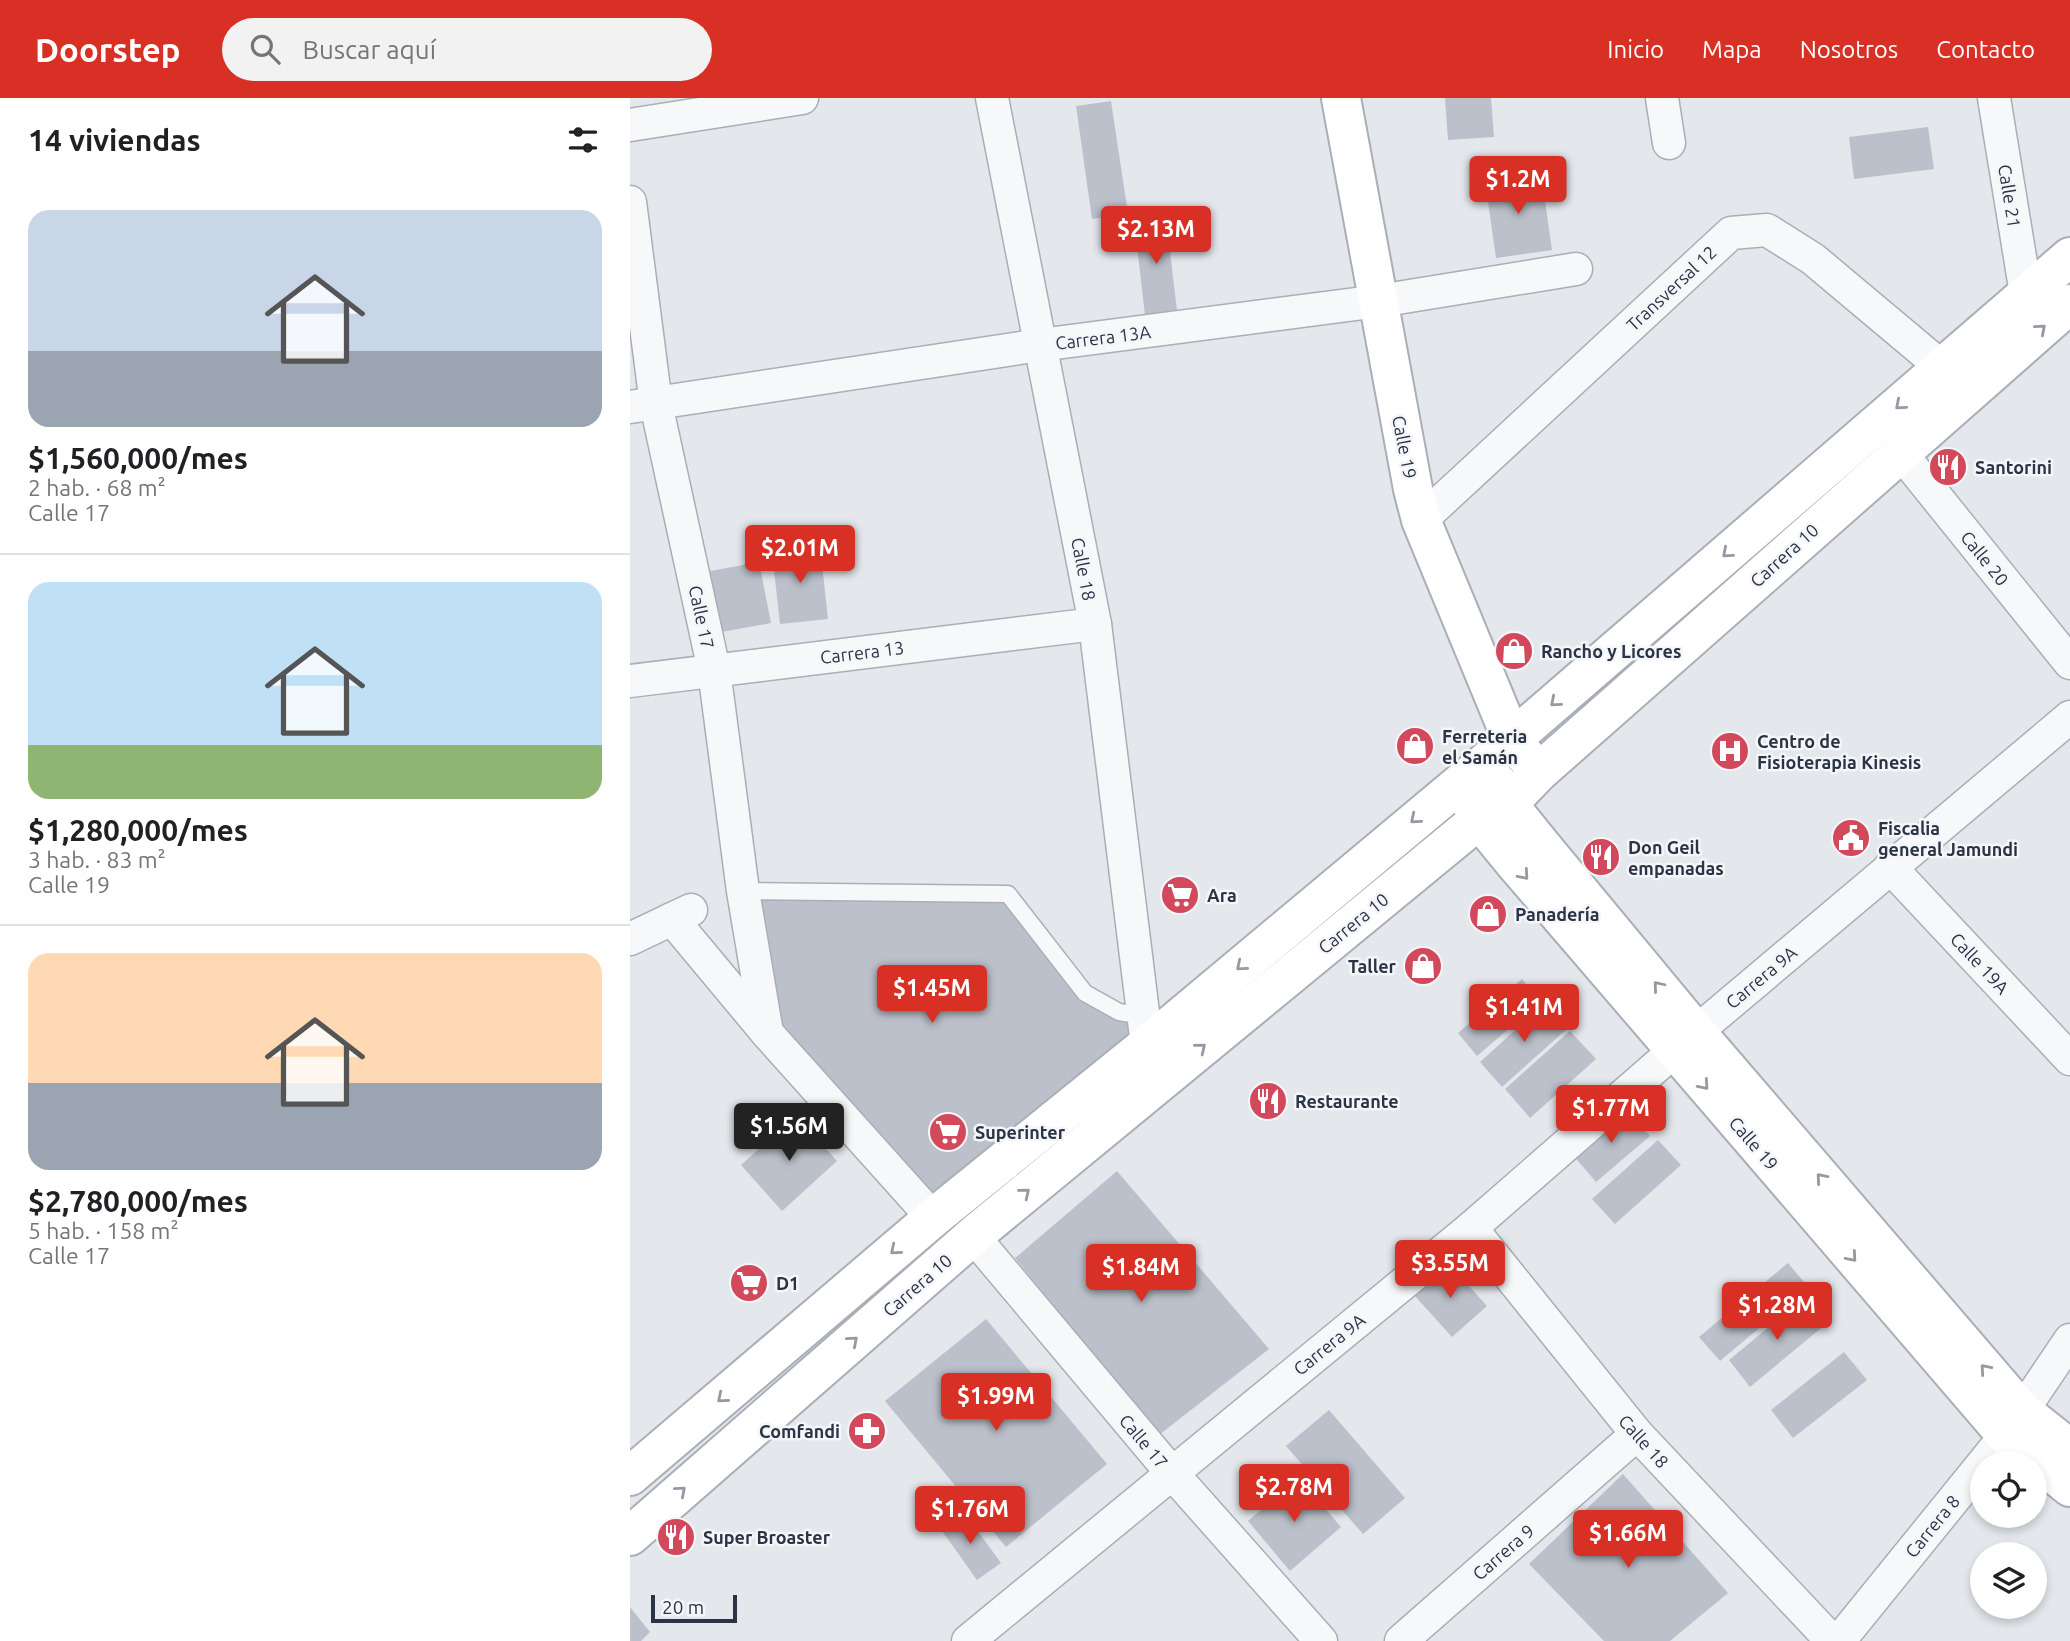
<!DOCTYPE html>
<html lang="es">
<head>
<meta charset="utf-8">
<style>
	:root { --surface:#fff; --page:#f2f2f2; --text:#202124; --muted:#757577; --line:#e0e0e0; --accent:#d93025 }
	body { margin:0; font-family:Ubuntu,sans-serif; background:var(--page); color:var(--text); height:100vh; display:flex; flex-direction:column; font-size:26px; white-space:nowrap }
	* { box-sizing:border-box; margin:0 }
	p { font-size:23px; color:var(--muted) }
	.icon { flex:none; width:38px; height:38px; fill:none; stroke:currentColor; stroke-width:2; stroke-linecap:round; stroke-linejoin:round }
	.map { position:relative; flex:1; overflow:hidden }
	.side { display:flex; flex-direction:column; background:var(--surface); width:630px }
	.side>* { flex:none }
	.tools { position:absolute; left:1340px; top:1353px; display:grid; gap:14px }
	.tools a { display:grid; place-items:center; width:77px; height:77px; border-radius:50%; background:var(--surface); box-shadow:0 4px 10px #0003; font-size:35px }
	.scale { position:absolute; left:21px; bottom:18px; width:86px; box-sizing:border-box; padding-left:7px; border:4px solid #2b3445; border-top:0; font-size:19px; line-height:24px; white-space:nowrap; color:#2b3445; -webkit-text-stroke:5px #f4f6f9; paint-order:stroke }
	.price { position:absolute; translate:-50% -60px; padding:0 16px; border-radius:7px; background:var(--accent); color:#fff; font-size:23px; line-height:46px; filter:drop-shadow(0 2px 4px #0008) }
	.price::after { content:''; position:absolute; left:50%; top:42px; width:21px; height:16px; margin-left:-10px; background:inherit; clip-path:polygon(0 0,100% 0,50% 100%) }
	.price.on { background:#222; color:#fff }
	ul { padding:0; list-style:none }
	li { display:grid; align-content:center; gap:14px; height:371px; padding:0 28px }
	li+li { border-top:2px solid var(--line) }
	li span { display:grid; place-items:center; height:217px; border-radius:21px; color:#555 }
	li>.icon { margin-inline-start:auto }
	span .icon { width:126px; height:126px; fill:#fffc; stroke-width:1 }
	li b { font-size:30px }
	h2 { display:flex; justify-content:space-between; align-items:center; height:84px; padding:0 28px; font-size:30px }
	header { display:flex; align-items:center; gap:42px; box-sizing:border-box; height:98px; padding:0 35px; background:var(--accent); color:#fff }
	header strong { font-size:33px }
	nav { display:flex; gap:38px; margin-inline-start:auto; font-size:24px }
	.search { width:490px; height:63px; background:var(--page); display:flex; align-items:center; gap:18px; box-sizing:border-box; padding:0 24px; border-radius:38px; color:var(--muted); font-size:26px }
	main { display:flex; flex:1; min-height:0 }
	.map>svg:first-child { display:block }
</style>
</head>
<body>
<header>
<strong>Doorstep</strong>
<div class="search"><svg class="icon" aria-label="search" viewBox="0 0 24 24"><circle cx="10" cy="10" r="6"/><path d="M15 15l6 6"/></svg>Buscar aquí</div>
<nav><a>Inicio</a><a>Mapa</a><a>Nosotros</a><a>Contacto</a></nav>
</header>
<main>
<section class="side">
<h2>14 viviendas<svg class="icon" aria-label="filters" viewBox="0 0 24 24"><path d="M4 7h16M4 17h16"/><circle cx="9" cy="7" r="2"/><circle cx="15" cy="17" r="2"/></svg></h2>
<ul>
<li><span style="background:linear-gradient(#c9d6e8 65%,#9aa5b1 0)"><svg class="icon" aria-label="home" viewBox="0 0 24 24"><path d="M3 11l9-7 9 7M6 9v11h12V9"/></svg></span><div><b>$1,560,000/mes</b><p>2 hab. · 68 m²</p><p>Calle 17</p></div></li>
<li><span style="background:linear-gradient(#bfe0f5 75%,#8fb573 0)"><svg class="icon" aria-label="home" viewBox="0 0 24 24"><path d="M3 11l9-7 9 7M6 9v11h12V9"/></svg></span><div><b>$1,280,000/mes</b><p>3 hab. · 83 m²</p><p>Calle 19</p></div></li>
<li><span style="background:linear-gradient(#ffd9b3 60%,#9aa5b1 0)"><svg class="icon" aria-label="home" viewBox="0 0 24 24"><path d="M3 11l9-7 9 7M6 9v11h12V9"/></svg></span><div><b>$2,780,000/mes</b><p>5 hab. · 158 m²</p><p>Calle 17</p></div></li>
</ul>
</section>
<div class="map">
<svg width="1440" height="1543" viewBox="0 0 1440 1543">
	<rect width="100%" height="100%" fill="#e4e7ec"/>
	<g fill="#bbc0ca">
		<polygon points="815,0 861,0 864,39 818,42"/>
		<polygon points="481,3 498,116 462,121 446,8"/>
		<polygon points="1298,29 1304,71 1224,81 1219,39"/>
		<polygon points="911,75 922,152 866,160 855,83"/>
		<polygon points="536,119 547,213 515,217 504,123"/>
		<polygon points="190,448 198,521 150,526 142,454"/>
		<polygon points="129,464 141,525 86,535 75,474"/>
		<polygon points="113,793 378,796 455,895 514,918 517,947 303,1120 137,935"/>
		<polygon points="892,881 910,904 847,958 828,935"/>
		<polygon points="916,904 939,929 872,989 850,964"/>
		<polygon points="940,933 966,961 900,1020 875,991"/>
		<polygon points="995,1010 1020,1038 966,1084 942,1056"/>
		<polygon points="166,1018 207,1063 152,1113 111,1067"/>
		<polygon points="1028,1042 1051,1067 985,1126 962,1101"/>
		<polygon points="487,1073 639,1251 529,1337 385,1160"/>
		<polygon points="1158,1165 1178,1189 1090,1263 1069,1239"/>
		<polygon points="819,1166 857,1208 822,1239 784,1197"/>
		<polygon points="1174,1200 1196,1226 1120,1289 1099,1262"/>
		<polygon points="356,1221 477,1366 376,1449 255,1303"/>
		<polygon points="1214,1254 1237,1282 1163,1340 1141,1312"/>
		<polygon points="699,1312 775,1400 733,1436 656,1348"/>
		<polygon points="993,1376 1098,1495 1040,1543 974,1543 899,1466"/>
		<polygon points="669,1380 711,1429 660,1473 618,1423"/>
		<polygon points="333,1413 371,1465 347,1482 310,1430"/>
		<polygon points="0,1509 20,1534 11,1543 0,1543"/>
	</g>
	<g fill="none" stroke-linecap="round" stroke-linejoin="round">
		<defs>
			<polyline id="lane" points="113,793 378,796 455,895 489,914 514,918"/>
			<g id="street">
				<polyline points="362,0 465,526 517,947"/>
				<polyline points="1032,0 1039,45"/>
				<polyline points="1364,0 1396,196"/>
				<polyline points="0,27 172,0"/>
				<polyline points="0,104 26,306 84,572 113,793 137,935"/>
				<polyline points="0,309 410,247 749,203 946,171"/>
				<polyline points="1270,354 1440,565"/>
				<polyline points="791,422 1101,135 1137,132 1183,161 1313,270"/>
				<polyline points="0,583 465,526"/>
				<polyline points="1260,769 1440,961"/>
				<polyline points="42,821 137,935 303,1120"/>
				<polyline points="0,841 61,812"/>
				<polyline points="841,1130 1007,1336 1202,1543"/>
				<polyline points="343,1138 541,1374 691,1543"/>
				<polyline points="338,1543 841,1130 1066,934 1440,619"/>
				<polyline points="771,1543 1007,1336"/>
				<polyline points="1209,1543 1376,1337 1440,1242"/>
			</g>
			<g id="secondary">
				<polyline points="711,0 783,391 791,422 882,642 897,660"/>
				<polyline points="867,684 878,706 911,747 1066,934 1391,1312 1440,1351"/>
				<polyline points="839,701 851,724 882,762 1376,1337 1440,1389"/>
				<polyline points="0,1378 303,1120 517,947 857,663 1440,159"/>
				<polyline points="0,1438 343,1138 840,729 878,706 909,674 1440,206"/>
			</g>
		</defs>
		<use href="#lane" stroke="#a9aeb7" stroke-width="19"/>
		<use href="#street" stroke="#a9aeb7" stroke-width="35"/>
		<use href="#secondary" stroke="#a9aeb7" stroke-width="42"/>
		<use href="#lane" stroke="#f7f8fa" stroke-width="16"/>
		<use href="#street" stroke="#f7f8fa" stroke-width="32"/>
		<use href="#secondary" stroke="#fff" stroke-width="38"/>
	</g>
	<defs><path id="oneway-chevron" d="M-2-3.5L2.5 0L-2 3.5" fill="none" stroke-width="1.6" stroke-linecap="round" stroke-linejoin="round" transform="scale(1.75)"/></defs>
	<g stroke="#959aa2">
		<use href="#oneway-chevron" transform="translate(1411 231) rotate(-41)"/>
		<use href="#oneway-chevron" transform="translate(1270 307) rotate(139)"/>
		<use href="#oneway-chevron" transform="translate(1097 455) rotate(139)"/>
		<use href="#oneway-chevron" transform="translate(925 604) rotate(139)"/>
		<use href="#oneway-chevron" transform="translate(785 721) rotate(140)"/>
		<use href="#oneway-chevron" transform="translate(894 777) rotate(49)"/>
		<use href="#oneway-chevron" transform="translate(611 868) rotate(140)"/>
		<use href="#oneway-chevron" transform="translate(1028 888) rotate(-130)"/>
		<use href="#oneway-chevron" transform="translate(571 950) rotate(-39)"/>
		<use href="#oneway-chevron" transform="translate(1074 987) rotate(49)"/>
		<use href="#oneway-chevron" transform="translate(1191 1080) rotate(-131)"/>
		<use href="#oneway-chevron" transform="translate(395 1095) rotate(-39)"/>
		<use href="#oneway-chevron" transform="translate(265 1152) rotate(140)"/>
		<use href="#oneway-chevron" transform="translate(1222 1159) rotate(49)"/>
		<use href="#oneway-chevron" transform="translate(223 1243) rotate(-41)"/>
		<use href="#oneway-chevron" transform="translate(1355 1271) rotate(-131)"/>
		<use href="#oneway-chevron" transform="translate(92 1300) rotate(140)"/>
		<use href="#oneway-chevron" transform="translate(51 1393) rotate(-41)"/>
	</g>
	<defs>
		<symbol id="restaurant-disc" viewBox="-11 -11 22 22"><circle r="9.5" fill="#d1495b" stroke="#f4f6f9"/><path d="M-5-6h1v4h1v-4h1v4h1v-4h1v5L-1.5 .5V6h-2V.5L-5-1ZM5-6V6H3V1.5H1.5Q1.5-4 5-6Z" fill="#fff"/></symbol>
		<symbol id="shop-disc" viewBox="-11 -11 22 22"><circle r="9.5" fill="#d1495b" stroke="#f4f6f9"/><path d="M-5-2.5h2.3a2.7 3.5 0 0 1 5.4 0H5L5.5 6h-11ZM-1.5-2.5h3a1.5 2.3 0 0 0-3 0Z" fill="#fff"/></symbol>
		<symbol id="hospital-disc" viewBox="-11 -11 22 22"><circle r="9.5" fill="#d1495b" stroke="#f4f6f9"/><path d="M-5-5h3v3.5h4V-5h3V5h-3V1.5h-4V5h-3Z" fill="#fff"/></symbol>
		<symbol id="civic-disc" viewBox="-11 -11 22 22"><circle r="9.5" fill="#d1495b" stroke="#f4f6f9"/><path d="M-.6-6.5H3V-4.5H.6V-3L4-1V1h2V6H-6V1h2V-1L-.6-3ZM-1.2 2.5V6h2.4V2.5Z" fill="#fff"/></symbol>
		<symbol id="supermarket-disc" viewBox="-11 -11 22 22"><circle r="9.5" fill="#d1495b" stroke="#f4f6f9"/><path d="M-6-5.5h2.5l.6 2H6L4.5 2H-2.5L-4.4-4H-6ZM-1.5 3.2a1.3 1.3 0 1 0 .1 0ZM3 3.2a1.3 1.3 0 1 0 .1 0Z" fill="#fff"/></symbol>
		<symbol id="pharmacy-disc" viewBox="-11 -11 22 22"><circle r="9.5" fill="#d1495b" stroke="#f4f6f9"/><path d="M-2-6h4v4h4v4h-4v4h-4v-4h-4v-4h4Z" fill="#fff"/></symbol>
	</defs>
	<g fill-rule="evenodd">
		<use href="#restaurant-disc" x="1296" y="347" width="44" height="44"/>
		<use href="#shop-disc" x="862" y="531" width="44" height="44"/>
		<use href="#shop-disc" x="763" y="626" width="44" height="44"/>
		<use href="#hospital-disc" x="1078" y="631" width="44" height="44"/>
		<use href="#civic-disc" x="1199" y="718" width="44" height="44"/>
		<use href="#restaurant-disc" x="949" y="737" width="44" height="44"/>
		<use href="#supermarket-disc" x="528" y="775" width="44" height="44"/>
		<use href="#shop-disc" x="836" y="794" width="44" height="44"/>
		<use href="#shop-disc" x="771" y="846" width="44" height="44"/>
		<use href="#restaurant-disc" x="616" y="981" width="44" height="44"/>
		<use href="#supermarket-disc" x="296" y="1012" width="44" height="44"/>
		<use href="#supermarket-disc" x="97" y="1163" width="44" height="44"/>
		<use href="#pharmacy-disc" x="215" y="1311" width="44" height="44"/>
		<use href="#restaurant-disc" x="24" y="1417" width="44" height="44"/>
	</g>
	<g text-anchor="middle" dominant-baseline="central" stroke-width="5" stroke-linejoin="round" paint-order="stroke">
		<g font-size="18" fill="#2b3445" stroke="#f4f6f9">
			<text transform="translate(1380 98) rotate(81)">Calle 21</text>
			<text transform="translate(1041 190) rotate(-43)">Transversal 12</text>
			<text transform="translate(473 239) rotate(-7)">Carrera 13A</text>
			<text transform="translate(775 349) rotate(79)">Calle 19</text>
			<text transform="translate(1154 457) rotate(-42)">Carrera 10</text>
			<text transform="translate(1355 460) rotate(51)">Calle 20</text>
			<text transform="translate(454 471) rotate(79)">Calle 18</text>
			<text transform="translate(72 519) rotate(78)">Calle 17</text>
			<text transform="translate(232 554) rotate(-7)">Carrera 13</text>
			<text transform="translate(723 825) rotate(-39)">Carrera 10</text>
			<text transform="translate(1350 865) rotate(47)">Calle 19A</text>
			<text transform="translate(1131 879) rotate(-40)">Carrera 9A</text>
			<text transform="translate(1124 1045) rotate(49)">Calle 19</text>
			<text transform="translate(287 1187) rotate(-41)">Carrera 10</text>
			<text transform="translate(699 1246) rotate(-39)">Carrera 9A</text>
			<text transform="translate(514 1343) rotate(50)">Calle 17</text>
			<text transform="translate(1014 1343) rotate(48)">Calle 18</text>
			<text transform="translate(1302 1428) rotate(-51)">Carrera 8</text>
			<text transform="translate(873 1454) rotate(-41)">Carrera 9</text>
		</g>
		<g font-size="18" font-weight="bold" fill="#2b3445" stroke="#f4f6f9" text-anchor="start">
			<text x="1345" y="369">Santorini</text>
			<text x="911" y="553">Rancho y Licores</text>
			<text x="812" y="638">Ferreteria<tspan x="812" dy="21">el Samán</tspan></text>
			<text x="1127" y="643">Centro de<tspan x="1127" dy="21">Fisioterapia Kinesis</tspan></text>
			<text x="1248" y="730">Fiscalia<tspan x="1248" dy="21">general Jamundi</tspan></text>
			<text x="998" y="749">Don Geil<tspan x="998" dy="21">empanadas</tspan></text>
			<text x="577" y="797">Ara</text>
			<text x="885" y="816">Panadería</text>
			<text x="766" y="868" text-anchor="end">Taller</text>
			<text x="665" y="1003">Restaurante</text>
			<text x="345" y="1034">Superinter</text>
			<text x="146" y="1185">D1</text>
			<text x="210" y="1333" text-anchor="end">Comfandi</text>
			<text x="73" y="1439">Super Broaster</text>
		</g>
	</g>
</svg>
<div class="tools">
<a><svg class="icon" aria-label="locate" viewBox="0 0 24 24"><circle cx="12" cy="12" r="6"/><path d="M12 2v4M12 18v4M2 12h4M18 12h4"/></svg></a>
<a><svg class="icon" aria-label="layers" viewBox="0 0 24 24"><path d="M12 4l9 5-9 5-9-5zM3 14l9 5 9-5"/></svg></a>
</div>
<div class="scale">20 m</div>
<b class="price" style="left:888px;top:118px">$1.2M</b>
<b class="price" style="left:526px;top:168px">$2.13M</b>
<b class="price" style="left:170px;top:487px">$2.01M</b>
<b class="price" style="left:302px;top:927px">$1.45M</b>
<b class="price" style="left:894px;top:946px">$1.41M</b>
<b class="price" style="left:981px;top:1047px">$1.77M</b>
<b class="price on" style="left:159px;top:1065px">$1.56M</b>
<b class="price" style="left:820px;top:1202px">$3.55M</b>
<b class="price" style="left:511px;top:1206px">$1.84M</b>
<b class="price" style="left:1147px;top:1244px">$1.28M</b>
<b class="price" style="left:366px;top:1335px">$1.99M</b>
<b class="price" style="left:664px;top:1426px">$2.78M</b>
<b class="price" style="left:340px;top:1448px">$1.76M</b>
<b class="price" style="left:998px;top:1472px">$1.66M</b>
</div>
</main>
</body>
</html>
